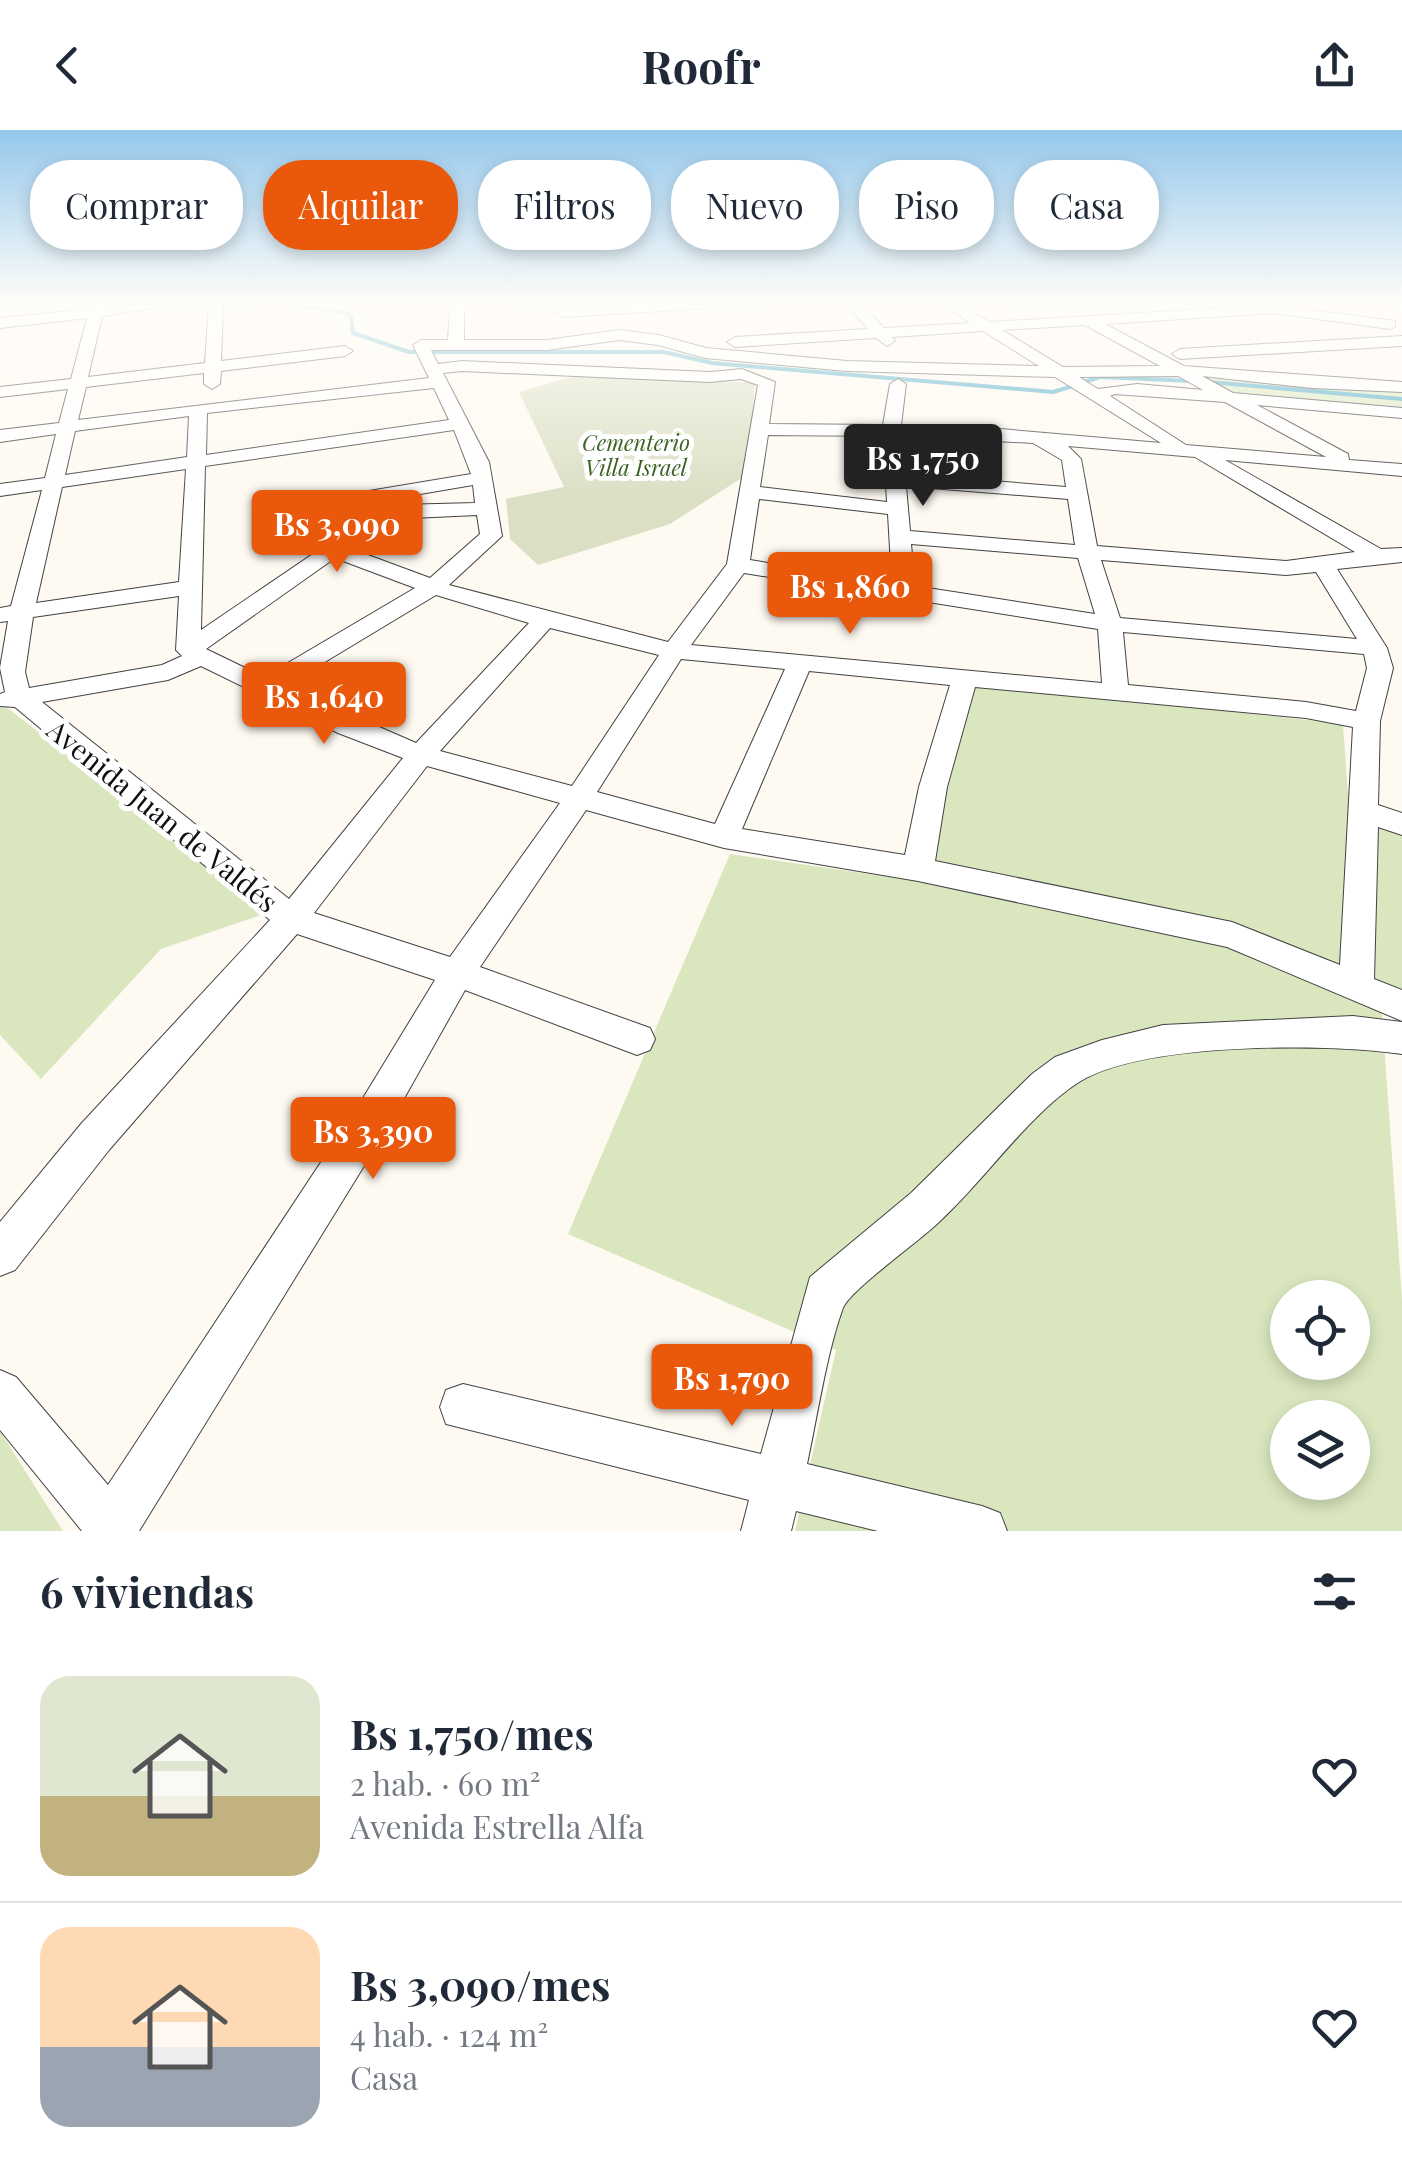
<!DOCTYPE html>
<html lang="es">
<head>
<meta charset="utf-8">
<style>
	:root { --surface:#fff; --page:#f2f2f3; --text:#1f2937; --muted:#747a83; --line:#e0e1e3; --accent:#ea580c }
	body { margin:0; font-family:"Playfair Display",serif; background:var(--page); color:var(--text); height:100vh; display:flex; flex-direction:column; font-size:38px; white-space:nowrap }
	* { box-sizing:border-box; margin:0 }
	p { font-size:32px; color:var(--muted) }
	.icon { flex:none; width:55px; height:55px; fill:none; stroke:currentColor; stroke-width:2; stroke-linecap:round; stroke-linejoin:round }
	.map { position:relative; height:1401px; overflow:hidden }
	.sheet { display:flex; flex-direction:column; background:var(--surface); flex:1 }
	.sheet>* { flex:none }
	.guide { position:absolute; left:30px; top:30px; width:1342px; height:90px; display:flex; gap:20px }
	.fabs { position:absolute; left:1270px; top:1150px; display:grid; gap:20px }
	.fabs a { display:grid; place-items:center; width:100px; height:100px; border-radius:50%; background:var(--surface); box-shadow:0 5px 15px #0003; font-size:50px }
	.price { position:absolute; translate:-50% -85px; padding:0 22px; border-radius:10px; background:var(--accent); color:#fff; font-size:32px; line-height:65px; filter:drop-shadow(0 2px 5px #0008) }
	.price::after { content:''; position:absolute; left:50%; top:60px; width:30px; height:22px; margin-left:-15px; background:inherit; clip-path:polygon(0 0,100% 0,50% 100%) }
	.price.active { background:#222; color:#fff }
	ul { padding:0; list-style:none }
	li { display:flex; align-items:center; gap:30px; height:250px; padding:0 40px }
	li+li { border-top:2px solid var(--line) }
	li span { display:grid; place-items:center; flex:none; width:280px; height:200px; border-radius:30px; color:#555 }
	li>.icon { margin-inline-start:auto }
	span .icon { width:120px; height:120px; fill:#fffc; stroke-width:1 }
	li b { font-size:42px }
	h2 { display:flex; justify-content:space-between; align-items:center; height:120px; padding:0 40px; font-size:42px }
	.tag { padding:0 35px; border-radius:40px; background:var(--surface); box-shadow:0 5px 15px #0003; font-size:35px; line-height:90px }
	.tag.active { background:var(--accent); color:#fff }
	header { display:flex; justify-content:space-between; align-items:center; height:130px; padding:0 40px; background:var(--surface); font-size:45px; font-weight:700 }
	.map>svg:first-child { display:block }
</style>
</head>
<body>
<header><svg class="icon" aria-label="back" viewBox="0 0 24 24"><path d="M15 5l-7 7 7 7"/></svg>Roofr<svg class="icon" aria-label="share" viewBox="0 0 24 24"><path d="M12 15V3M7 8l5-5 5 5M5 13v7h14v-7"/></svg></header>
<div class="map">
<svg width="1402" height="1401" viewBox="0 0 1402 1401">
	<rect width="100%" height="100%" fill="#fefaf2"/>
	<g fill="#dae7be" fill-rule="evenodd">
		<polygon points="1204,246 1402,260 1402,277 1230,263"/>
		<path d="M973,554L1343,594L1349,678L1402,698V862L1380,855L1402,1169V1401H795L836,1220L568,1104L730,724L925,752ZM1288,1168H1352V1232H1288ZM1288,1288H1352V1352H1288Z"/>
		<polygon points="5,576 270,782 161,819 41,949 0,905 0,577"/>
		<polygon points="0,1301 63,1401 0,1401"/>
	</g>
	<polygon fill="#dbdfc4" points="585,243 755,253 748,344 670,394 538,435 510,409 506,369 564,357 519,262"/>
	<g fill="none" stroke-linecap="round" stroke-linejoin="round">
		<g stroke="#47a8c4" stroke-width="4">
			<polyline points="270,172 345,182 351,186 353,203 409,222 664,222 712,233 1053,262 1073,256"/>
			<polyline points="1083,252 1101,247 1192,251"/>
			<polyline points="1209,252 1402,269"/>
		</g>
		<defs>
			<g id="minor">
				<path d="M91,172H105L104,177L193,172L102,186L88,247L205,233L209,172H223L221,231L345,216L353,221L345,226L221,241L220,254L212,259L204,254V243L86,257L78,290L429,248L413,215L421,210H448L450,181L456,172H470L464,181V210H547L619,200L659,205L706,218L847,231L1039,236L983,201L892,207L895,211L887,216L876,208L735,217L727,212L735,207L868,199L845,172H860L884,198L970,193L939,172H957L989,192L1274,175L1395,191V197L1390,199L1274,183L1105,194L1184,236L1402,252V262L1312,258L1202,246L1233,263L1402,278V288L1257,275L1348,324L1349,330L1402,334V346L1225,330L1381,419L1402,418V432L1337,439L1387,518L1393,538L1380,591L1378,675L1402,683V705L1378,697L1374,849L1402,860V891L1227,817L918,751L724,718L586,680L480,837L650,898L655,909L650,920L637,925L465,860L388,997L139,1401H82L0,1300V1240L16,1247L108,1355L360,973L435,850L297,804L109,1020L15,1140L0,1146V1092L81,994L270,790L15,577L0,576V564L5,562L0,538L8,491L0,492V478L11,476L42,360L0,366V354L45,348L56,304L0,312V300L59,293L68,259L0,267V257L71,249L87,188L0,198V188L89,179ZM1085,195L1160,236L1063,237L1002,200ZM619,210L658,215L705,228L847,241L1055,247L1161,313L965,296L901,295L906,254L898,249L890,254L883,295L769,294L775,252L742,239L710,242L462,231L438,234L431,220H547ZM462,241L710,252L741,249L758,255L727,434L668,512L449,455L502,406L489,332L443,243ZM1178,246L1203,260L1137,254L1098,259L1079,247ZM434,258L449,290L206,325L207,283ZM1115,264L1225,272L1326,327L1186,315L1110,266ZM189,286L187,327L65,345L75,301ZM454,300L471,344L297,373L287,379L297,385L473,355L475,373L399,375L376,381L201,500L205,336ZM768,305L883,306L887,372L760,357ZM902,306L1033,313L1062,330L1066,357L905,344ZM1068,316L1195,327L1355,422L1286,431L1097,416L1081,329ZM186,339L179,452L36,473L62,357ZM906,356L1068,369L1075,415L910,401ZM759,369L888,384L892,453L750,430ZM477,385L480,404L430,448L349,418L390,389ZM911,414L1078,428L1095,484L915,456ZM335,428L415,458L264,547L206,519ZM1101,430L1286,445L1316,442L1357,509L1120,488ZM744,443L1098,499L1102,553L691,515ZM436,465L529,493L416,613L285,556ZM179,466L176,520L182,526L162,535L29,558L25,542L33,487ZM550,498L659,525L572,656L440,621ZM1123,502L1364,524L1367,538L1356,581L1306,572L1128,555ZM681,529L785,539L715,694L597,662ZM201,536L338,603L403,628L289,769L42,572L168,550ZM809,541L950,555L919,657L905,725L742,699ZM975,557L1306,588L1353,597L1340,835L1232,792L935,731L947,657ZM427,636L560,673L450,827L314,783Z"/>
				<polygon points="667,172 751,172 744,176 563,187 556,183 563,179"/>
				<polygon points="1402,206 1402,216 1180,229 1172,224 1180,219"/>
				<path d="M1353,886L1402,892V924C1328,913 1143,912 1079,952C1029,984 984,1051 939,1092C921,1110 850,1160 843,1178C827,1221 817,1288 807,1334L982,1376L1000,1383L1007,1401H878L796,1381L791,1401H741L749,1370L446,1294L440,1277L446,1260L463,1254L761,1324L810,1147L911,1063L1032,944L1055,927L1102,910L1163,895Z"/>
			</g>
		</defs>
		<use href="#minor" stroke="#424242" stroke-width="2"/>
		<use href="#minor" fill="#fff" fill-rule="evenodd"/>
	</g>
	<linearGradient id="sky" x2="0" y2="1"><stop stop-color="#95c8ec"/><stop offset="0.47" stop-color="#fffdf9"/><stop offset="1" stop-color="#fffdf9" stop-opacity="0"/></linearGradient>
	<rect width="1402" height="368" fill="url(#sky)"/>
	<g text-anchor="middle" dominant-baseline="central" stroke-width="10" stroke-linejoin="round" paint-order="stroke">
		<g font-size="22" font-style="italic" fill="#3c6324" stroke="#fff">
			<text x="636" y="312">Cementerio<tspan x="636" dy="25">Villa Israel</tspan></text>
		</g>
		<g font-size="28" fill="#0f0f0f" stroke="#fff">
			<text transform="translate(163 685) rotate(39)">Avenida Juan de Valdés</text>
		</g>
	</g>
</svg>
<div class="fabs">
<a><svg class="icon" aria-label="locate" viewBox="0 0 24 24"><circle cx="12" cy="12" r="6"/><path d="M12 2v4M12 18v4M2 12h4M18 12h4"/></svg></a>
<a><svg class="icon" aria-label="layers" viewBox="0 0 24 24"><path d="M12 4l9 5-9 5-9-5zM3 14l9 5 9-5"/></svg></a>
</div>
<b class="price active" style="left:923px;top:379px">Bs 1,750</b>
<b class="price" style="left:337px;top:445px">Bs 3,090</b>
<b class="price" style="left:850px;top:507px">Bs 1,860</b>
<b class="price" style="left:324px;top:617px">Bs 1,640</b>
<b class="price" style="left:373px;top:1052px">Bs 3,390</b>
<b class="price" style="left:732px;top:1299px">Bs 1,790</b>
<div class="guide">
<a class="tag">Comprar</a>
<a class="tag active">Alquilar</a>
<a class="tag">Filtros</a>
<a class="tag">Nuevo</a>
<a class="tag">Piso</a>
<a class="tag">Casa</a>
</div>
</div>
<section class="sheet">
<h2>6 viviendas<svg class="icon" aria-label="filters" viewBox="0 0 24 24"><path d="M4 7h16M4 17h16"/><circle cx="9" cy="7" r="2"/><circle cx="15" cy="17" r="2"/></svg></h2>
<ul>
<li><span style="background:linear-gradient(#dfe7d0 60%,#c2b280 0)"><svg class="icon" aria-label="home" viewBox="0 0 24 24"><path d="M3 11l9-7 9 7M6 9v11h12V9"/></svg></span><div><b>Bs 1,750/mes</b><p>2 hab. · 60 m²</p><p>Avenida Estrella Alfa</p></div><svg class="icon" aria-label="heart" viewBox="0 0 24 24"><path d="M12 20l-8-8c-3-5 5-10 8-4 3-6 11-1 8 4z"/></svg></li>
<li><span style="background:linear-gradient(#ffd9b3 60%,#9aa5b1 0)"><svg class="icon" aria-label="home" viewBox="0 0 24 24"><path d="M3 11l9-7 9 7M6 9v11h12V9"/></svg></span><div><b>Bs 3,090/mes</b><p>4 hab. · 124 m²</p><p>Casa</p></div><svg class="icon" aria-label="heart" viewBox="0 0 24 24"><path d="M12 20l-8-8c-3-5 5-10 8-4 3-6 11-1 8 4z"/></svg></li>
</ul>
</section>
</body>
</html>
